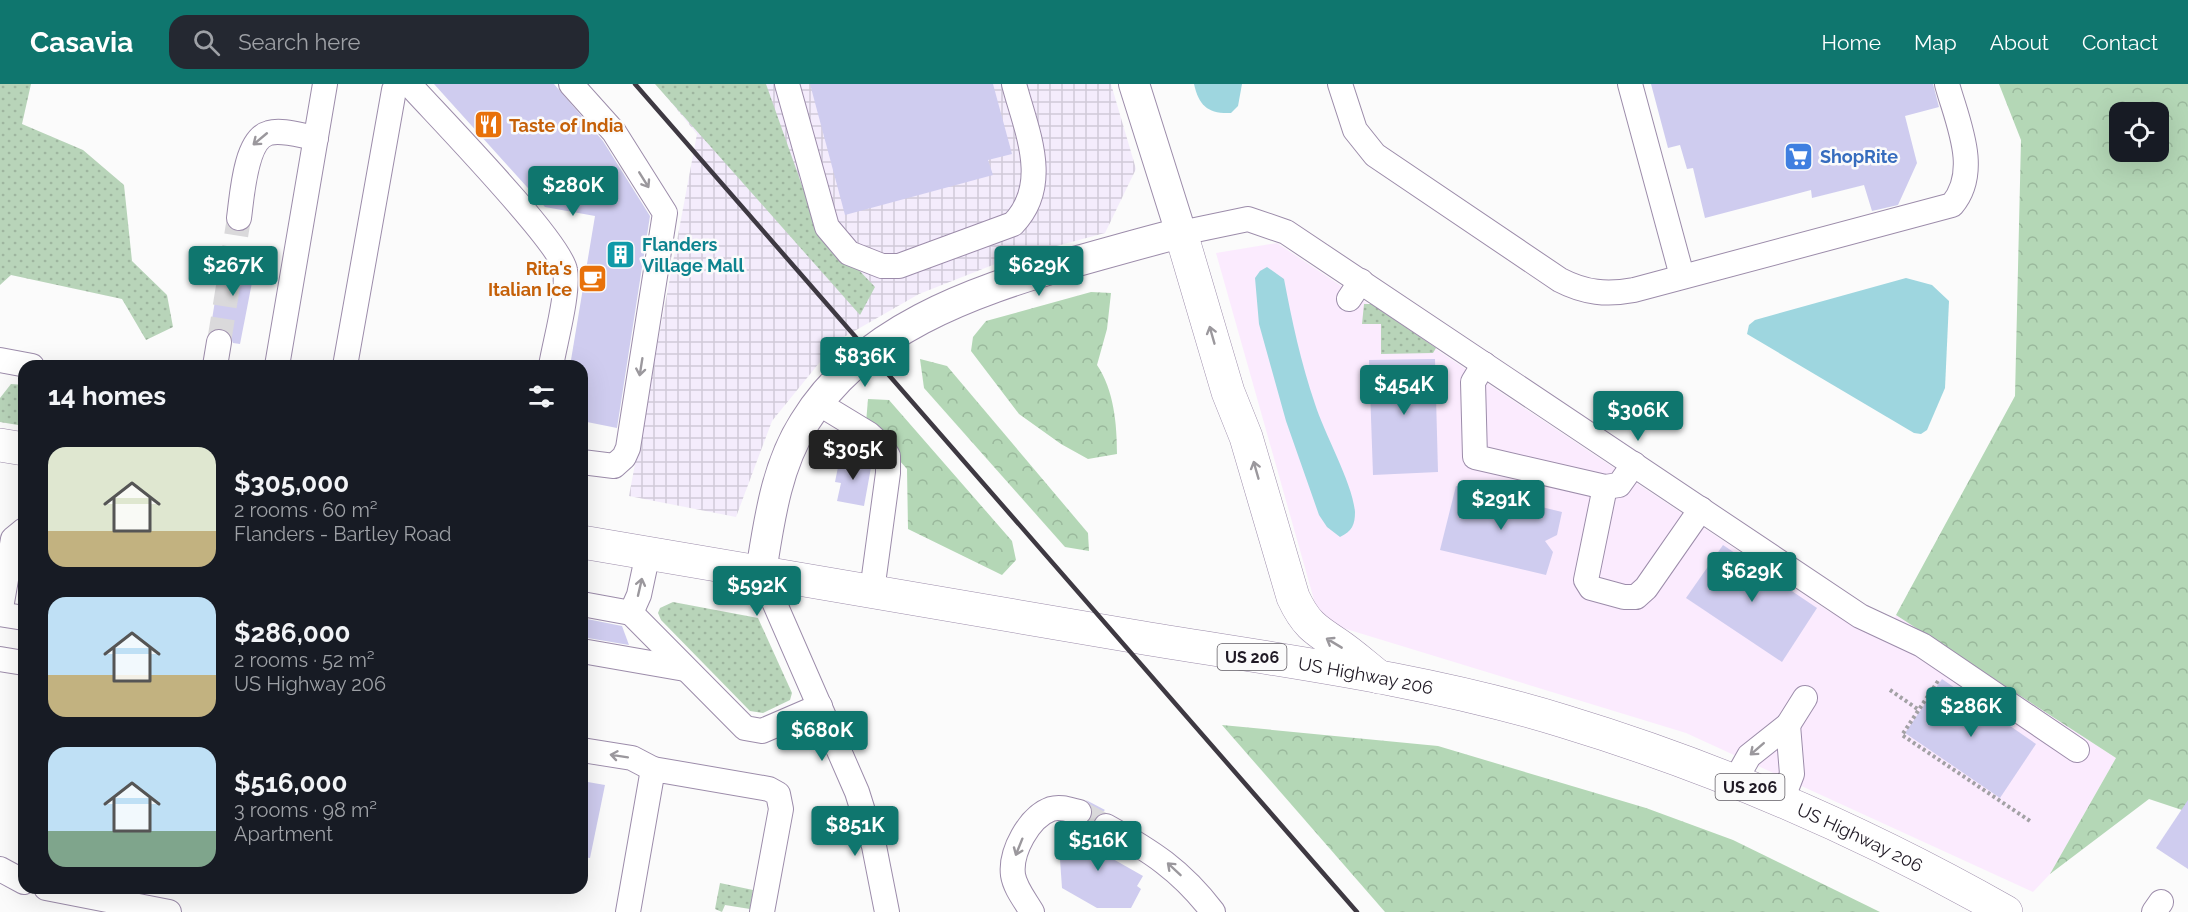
<!DOCTYPE html>
<html lang="en">
<head>
<meta charset="utf-8">
<style>
	:root { --surface:#171b24; --page:#242831; --text:#f1f3f6; --muted:#9ea1a6; --accent:#0f766e }
	body { margin:0; font-family:Raleway,sans-serif; background:var(--page); color:var(--text); height:100vh; display:flex; flex-direction:column; font-size:22px; white-space:nowrap }
	* { box-sizing:border-box; margin:0 }
	p { font-size:20px; color:var(--muted) }
	.icon { flex:none; width:33px; height:33px; fill:none; stroke:currentColor; stroke-width:2; stroke-linecap:round; stroke-linejoin:round }
	.map { position:relative; flex:1; overflow:hidden }
	.panel { position:absolute; left:18px; top:276px; width:570px; height:534px; display:flex; flex-direction:column; background:var(--surface); border-radius:18px; box-shadow:0 6px 24px #0002 }
	.panel>* { flex:none }
	.buttons { position:absolute; left:2109px; top:18px; display:grid; gap:12px }
	.buttons a { display:grid; place-items:center; width:60px; height:60px; border-radius:12px; background:var(--surface); box-shadow:0 6px 24px #0002; font-size:30px }
	.price { position:absolute; translate:-50% -51px; padding:0 14px; border-radius:6px; background:var(--accent); color:#fff; font-size:20px; line-height:39px; filter:drop-shadow(0 2px 3px #0008) }
	.price::after { content:''; position:absolute; left:50%; top:36px; width:18px; height:14px; margin-left:-9px; background:inherit; clip-path:polygon(0 0,100% 0,50% 100%) }
	.price.current { background:#222; color:#fff }
	ul { padding:0; list-style:none }
	li { display:flex; align-items:center; gap:18px; height:150px; padding:0 30px }
	li span { display:grid; place-items:center; flex:none; width:168px; height:120px; border-radius:18px; color:#555 }
	li>.icon { margin-inline-start:auto }
	span .icon { width:72px; height:72px; fill:#fffc; stroke-width:1 }
	li b { font-size:26px }
	h2 { display:flex; justify-content:space-between; align-items:center; height:72px; padding:0 30px; font-size:26px }
	header { display:flex; align-items:center; gap:36px; box-sizing:border-box; height:84px; padding:0 30px; background:var(--accent); color:#fff }
	header strong { font-size:28px }
	nav { display:flex; gap:33px; margin-inline-start:auto; font-size:21px }
	.search { width:420px; height:54px; background:var(--page); display:flex; align-items:center; gap:15px; box-sizing:border-box; padding:0 21px; border-radius:18px; color:var(--muted); font-size:22px }
	.map>svg:first-child { display:block }
</style>
</head>
<body>
<header>
<strong>Casavia</strong>
<div class="search"><svg class="icon" aria-label="search" viewBox="0 0 24 24"><circle cx="10" cy="10" r="6"/><path d="M15 15l6 6"/></svg>Search here</div>
<nav><a>Home</a><a>Map</a><a>About</a><a>Contact</a></nav>
</header>
<div class="map">
<svg width="2188" height="828" viewBox="0 0 2188 828">
	<defs>
		<pattern id="industrial-grid" width="8" height="8" patternUnits="userSpaceOnUse" patternTransform="scale(1.5)"><rect width="8" height="8" fill="#f4ecfc"/><path d="M0 4h8M4 0v8" fill="none" stroke="#d1cad8"/></pattern>
		<pattern id="grass-dots" width="8" height="8" patternUnits="userSpaceOnUse" patternTransform="scale(1.5)"><rect width="8" height="8" fill="#b8d4b9"/><path d="M2 2h.1M6 6h.1" fill="none" stroke="#9eb59f" stroke-width="1.8" stroke-linecap="round"/></pattern>
		<pattern id="forest-crowns" width="20" height="18" patternUnits="userSpaceOnUse" patternTransform="scale(1.5)"><rect width="20" height="18" fill="#b4d7b6"/><path d="M2 6a3 3 0 1 1 6 0M12 15a3 3 0 1 1 6 0" fill="none" stroke="#9ab89c"/></pattern>
	</defs>
	<rect width="100%" height="100%" fill="#fbfbfb"/>
	<polygon fill="#fbebfe" points="1277,159 1830,528 1884,551 1896,531 2116,674 2050,790 2033,808 1686,649 1320,537 1216,169"/>
	<polygon fill="url(#industrial-grid)" points="656,0 1111,0 1136,85 1105,149 1008,175 919,210 837,257 772,337 736,433 629,412 697,50"/>
	<g fill="url(#grass-dots)">
		<polygon points="0,0 31,0 22,40 83,66 124,101 132,177 167,211 173,243 146,256 122,215 11,191 0,201"/>
		<polygon points="655,0 766,0 816,141 875,203 860,231"/>
		<polygon points="1364,220 1372,220 1436,264 1433,269 1381,270 1381,240 1362,240"/>
		<polygon points="11,300 24,301 24,342 0,338 0,314"/>
		<polygon points="673,518 758,534 792,609 790,616 763,629 750,627 661,536 658,529 660,524"/>
		<polygon points="720,799 753,806 750,825 725,821 722,828 715,825"/>
	</g>
	<g fill="url(#forest-crowns)" fill-rule="evenodd">
		<path d="M1999,0H2188V728L2149,715L2050,790L2116,674L1896,531L2015,312L2021,56ZM2120,28H2158V68H2120Z"/>
		<path d="M1091,208L1111,209L1107,245L1097,281C1114,306 1117,340 1117,370L1088,375L1061,360L1019,330L971,267L973,253L986,237Z"/>
		<polygon points="920,275 947,282 1088,449 1089,467 1065,463 924,304"/>
		<polygon points="868,315 889,316 1012,457 1016,476 1002,491 908,445 907,385 866,339"/>
		<polygon points="1222,641 1438,662 1646,724 1733,756 1880,828 1385,828"/>
	</g>
	<g fill="#9ed6df">
		<path d="M1194,0H1242L1238,22L1231,29C1208,30 1199,22 1194,0Z"/>
		<path d="M1267,183L1284,195C1292,237 1301,279 1315,320C1324,349 1353,400 1355,428C1355,441 1352,447 1340,453L1327,443L1319,431L1286,337L1259,240L1255,194L1260,187Z"/>
		<polygon points="1906,194 1932,201 1949,217 1945,304 1927,346 1921,350 1914,349 1747,250 1749,241 1755,236"/>
	</g>
	<g fill="#cfccef">
		<polygon points="434,0 554,0 603,57 650,132 617,344 582,337 582,282 570,282 595,132 545,123"/>
		<polygon points="810,0 993,0 1012,70 988,76 993,91 845,131"/>
		<polygon points="1651,0 1933,0 1939,23 1905,32 1917,79 1898,121 1872,127 1864,101 1812,114 1811,106 1705,134 1693,84 1687,85 1680,61 1668,64"/>
		<polygon points="222,173 256,178 240,260 233,259 228,247 222,244 210,248"/>
		<polygon points="1435,275 1438,388 1373,391 1369,276"/>
		<polygon points="840,373 872,378 864,422 837,417 841,399 835,398"/>
		<polygon points="1456,402 1562,428 1557,451 1545,457 1553,468 1546,491 1440,466"/>
		<polygon points="1723,461 1817,524 1782,578 1686,514"/>
		<polygon points="582,534 622,542 629,561 582,553"/>
		<polygon points="1942,595 2036,660 2000,714 1905,649"/>
		<polygon points="582,697 605,701 590,774 582,773"/>
		<polygon points="1086,716 1105,726 1094,735 1092,743 1094,750 1106,758 1106,771 1143,792 1137,802 1141,805 1131,824 1097,824 1062,804 1059,761 1080,771 1079,742 1089,738 1093,731 1092,723"/>
		<polygon points="2188,716 2188,785 2156,764"/>
	</g>
	<g fill="none" stroke-linecap="round" stroke-linejoin="round">
		<g stroke="#dad9db" stroke-width="24" stroke-dasharray="24 12" stroke-linecap="butt">
			<polyline points="219,258 239,134"/>
			<polyline points="1079,728 1106,742"/>
		</g>
		<defs>
			<g id="minor">
				<path d="M409,0C436,30 561,158 565,186C569,209 555,258 551,282"/>
				<polyline points="571,0 614,48 665,129 628,364 624,373 614,382 582,378"/>
				<path d="M787,0L827,143L849,169L882,182H899L1013,140C1052,100 1026,46 1014,0"/>
				<path d="M1340,0L1355,46L1375,71L1560,196C1585,209 1607,211 1634,206L1952,121C1981,87 1957,37 1947,0"/>
				<polyline points="1630,0 1682,192"/>
				<path d="M239,134C242,113 245,55 269,49C282,45 302,52 316,54"/>
				<polyline points="1181,149 1248,135 1286,148 1860,532 1922,561 2077,666"/>
				<polyline points="1349,215 1361,197"/>
				<polyline points="0,276 32,282"/>
				<polyline points="1484,280 1473,298 1475,373 1605,403 1619,401 1634,380"/>
				<polyline points="215,282 219,258"/>
				<polyline points="277,282 325,0"/>
				<polyline points="345,282 394,6 399,0"/>
				<polyline points="818,319 869,350 881,361 888,372 888,389 872,507"/>
				<polyline points="1605,403 1586,496 1591,504 1624,513 1636,513 1646,504 1701,425"/>
				<polyline points="761,488 857,708 874,762 887,828"/>
				<polyline points="582,520 631,529 639,511 648,469"/>
				<polyline points="631,529 745,644 762,647 820,622"/>
				<polyline points="0,530 13,455 24,446"/>
				<polyline points="0,530 24,534"/>
				<polyline points="582,567 685,585"/>
				<polyline points="0,575 24,579"/>
				<polyline points="582,666 632,674 653,685"/>
				<polyline points="1735,697 1749,672 1788,641 1805,614"/>
				<polyline points="1782,716 1792,690 1788,641"/>
				<path d="M1106,742C1151,767 1181,786 1213,828"/>
				<polyline points="0,785 24,798"/>
				<polyline points="46,804 169,828"/>
				<polyline points="628,828 653,685 769,705 778,710 781,725 762,828"/>
				<path d="M1032,828C1025,816 1015,804 1013,791C1010,768 1029,733 1051,725C1061,722 1070,726 1079,728"/>
				<polyline points="2154,828 2161,818"/>
			</g>
			<path id="major" d="M761,488C769,438 776,383 804,339C861,246 971,208 1071,179C1107,169 1144,158 1181,149L1134,0"/>
			<g id="highway">
				<path d="M1181,149L1228,308L1246,353L1293,513C1305,539 1314,545 1337,560C1352,570 1365,582 1379,593"/>
				<polyline points="0,361 24,365"/>
				<path id="s1" d="M582,458C766,489 949,522 1132,552C1276,576 1424,594 1563,637C1718,684 1865,748 2006,828"/>
			</g>
		</defs>
		<use href="#minor" stroke="#9c8caa" stroke-width="26"/>
		<use href="#major" stroke="#9c8caa" stroke-width="32"/>
		<use href="#highway" stroke="#9c8caa" stroke-width="34"/>
		<g stroke="#a3a1a5" stroke-width="4" stroke-dasharray="3 3" stroke-linecap="butt">
			<polyline points="1938,597 1902,651 2030,737"/>
			<polyline points="1890,606 1919,626"/>
		</g>
		<use href="#minor" stroke="#fff" stroke-width="24"/>
		<use href="#major" stroke="#fff" stroke-width="30"/>
		<use href="#highway" stroke="#fff" stroke-width="33"/>
		<polyline stroke="#3e3942" stroke-width="4.5" points="635,0 1357,828"/>
	</g>
	<defs><path id="oneway-shaft" d="M-6 0H5M1.5-3L5.5 0L1.5 3" fill="none" stroke-width="1.6" stroke-linecap="round" stroke-linejoin="round" transform="scale(1.5)"/></defs>
	<g stroke="#9b989d">
		<use href="#oneway-shaft" transform="translate(260 55) rotate(140)"/>
		<use href="#oneway-shaft" transform="translate(644 96) rotate(58)"/>
		<use href="#oneway-shaft" transform="translate(1212 251) rotate(-106)"/>
		<use href="#oneway-shaft" transform="translate(641 283) rotate(99)"/>
		<use href="#oneway-shaft" transform="translate(1256 386) rotate(-106)"/>
		<use href="#oneway-shaft" transform="translate(640 503) rotate(-77)"/>
		<use href="#oneway-shaft" transform="translate(1334 559) rotate(-149)"/>
		<use href="#oneway-shaft" transform="translate(1757 665) rotate(139)"/>
		<use href="#oneway-shaft" transform="translate(619 672) rotate(-171)"/>
		<use href="#oneway-shaft" transform="translate(1019 763) rotate(112)"/>
		<use href="#oneway-shaft" transform="translate(1174 785) rotate(-137)"/>
	</g>
	<defs>
		<symbol id="restaurant-square" viewBox="-11 -11 22 22"><rect x="-9" y="-9" width="18" height="18" rx="4" fill="#e8710a" stroke="#fbfbfb"/><path d="M-5-6h1v4h1v-4h1v4h1v-4h1v5L-1.5 .5V6h-2V.5L-5-1ZM5-6V6H3V1.5H1.5Q1.5-4 5-6Z" fill="#fff"/></symbol>
		<symbol id="supermarket-square" viewBox="-11 -11 22 22"><rect x="-9" y="-9" width="18" height="18" rx="4" fill="#3f7fe0" stroke="#fbfbfb"/><path d="M-6-5.5h2.5l.6 2H6L4.5 2H-2.5L-4.4-4H-6ZM-1.5 3.2a1.3 1.3 0 1 0 .1 0ZM3 3.2a1.3 1.3 0 1 0 .1 0Z" fill="#fff"/></symbol>
		<symbol id="building-square" viewBox="-11 -11 22 22"><rect x="-9" y="-9" width="18" height="18" rx="4" fill="#0f9aa8" stroke="#fbfbfb"/><path d="M-4-6H4V6H1V3H-1V6H-4ZM-2.5-4.3h1.7v1.8h-1.7ZM.8-4.3h1.7v1.8H.8ZM-2.5-1h1.7V.8h-1.7ZM.8-1h1.7V.8H.8Z" fill="#fff"/></symbol>
		<symbol id="cafe-square" viewBox="-11 -11 22 22"><rect x="-9" y="-9" width="18" height="18" rx="4" fill="#e8710a" stroke="#fbfbfb"/><path d="M-5.5-4.5H6V0H3Q3 3.5 0 3.5H-2.5Q-5.5 3.5-5.5 0ZM3-3.2v2h1.7v-2ZM-6 4.5H4V6H-6Z" fill="#fff"/></symbol>
	</defs>
	<g fill-rule="evenodd">
		<use href="#restaurant-square" x="472" y="24" width="33" height="33"/>
		<use href="#supermarket-square" x="1782" y="56" width="33" height="33"/>
		<use href="#building-square" x="604" y="154" width="33" height="33"/>
		<use href="#cafe-square" x="576" y="178" width="33" height="33"/>
	</g>
	<g text-anchor="middle" dominant-baseline="central" stroke-width="5" stroke-linejoin="round" paint-order="stroke">
		<g fill="#fbfbfb" stroke="#625e65" stroke-width="1.5">
			<rect x="1217.5" y="560" width="69" height="26" rx="4.5"/>
			<rect x="1715.5" y="690" width="69" height="26" rx="4.5"/>
		</g>
		<g font-size="16" font-weight="bold" fill="#201a25">
			<text x="1252" y="573">US 206</text>
			<text x="1750" y="703">US 206</text>
		</g>
		<g font-size="18" font-weight="bold" fill="#c56008" stroke="#fbfbfb" text-anchor="start">
			<text x="509" y="41">Taste of India</text>
			<text x="572" y="184" text-anchor="end">Rita's<tspan x="572" dy="21">Italian Ice</tspan></text>
		</g>
		<g font-size="18" font-weight="bold" fill="#366cbe" stroke="#fbfbfb" text-anchor="start">
			<text x="1820" y="72">ShopRite</text>
		</g>
		<g font-size="18" font-weight="bold" fill="#0d838f" stroke="#fbfbfb" text-anchor="start">
			<text x="642" y="160">Flanders<tspan x="642" dy="21">Village Mall</tspan></text>
		</g>
		<g font-size="18" fill="#201a25" stroke="#fbfbfb">
			<text stroke="none"><textPath href="#s1" startOffset="795">US Highway 206</textPath></text>
			<text stroke="none"><textPath href="#s1" startOffset="1317">US Highway 206</textPath></text>
		</g>
	</g>
</svg>
<div class="buttons">
<a><svg class="icon" aria-label="locate" viewBox="0 0 24 24"><circle cx="12" cy="12" r="6"/><path d="M12 2v4M12 18v4M2 12h4M18 12h4"/></svg></a>
</div>
<b class="price" style="left:573px;top:133px">$280K</b>
<b class="price" style="left:233px;top:213px">$267K</b>
<b class="price" style="left:1039px;top:213px">$629K</b>
<b class="price" style="left:865px;top:304px">$836K</b>
<b class="price" style="left:1404px;top:332px">$454K</b>
<b class="price" style="left:1638px;top:358px">$306K</b>
<b class="price current" style="left:853px;top:397px">$305K</b>
<b class="price" style="left:1501px;top:447px">$291K</b>
<b class="price" style="left:1752px;top:519px">$629K</b>
<b class="price" style="left:757px;top:533px">$592K</b>
<b class="price" style="left:1971px;top:654px">$286K</b>
<b class="price" style="left:822px;top:678px">$680K</b>
<b class="price" style="left:855px;top:773px">$851K</b>
<b class="price" style="left:1098px;top:788px">$516K</b>
<section class="panel">
<h2>14 homes<svg class="icon" aria-label="filters" viewBox="0 0 24 24"><path d="M4 7h16M4 17h16"/><circle cx="9" cy="7" r="2"/><circle cx="15" cy="17" r="2"/></svg></h2>
<ul>
<li><span style="background:linear-gradient(#dfe7d0 70%,#c2b280 0)"><svg class="icon" aria-label="home" viewBox="0 0 24 24"><path d="M3 11l9-7 9 7M6 9v11h12V9"/></svg></span><div><b>$305,000</b><p>2 rooms · 60 m²</p><p>Flanders - Bartley Road</p></div></li>
<li><span style="background:linear-gradient(#bfe0f5 65%,#c2b280 0)"><svg class="icon" aria-label="home" viewBox="0 0 24 24"><path d="M3 11l9-7 9 7M6 9v11h12V9"/></svg></span><div><b>$286,000</b><p>2 rooms · 52 m²</p><p>US Highway 206</p></div></li>
<li><span style="background:linear-gradient(#bfe0f5 70%,#7fa58c 0)"><svg class="icon" aria-label="home" viewBox="0 0 24 24"><path d="M3 11l9-7 9 7M6 9v11h12V9"/></svg></span><div><b>$516,000</b><p>3 rooms · 98 m²</p><p>Apartment</p></div></li>
</ul>
</section>
</div>
</body>
</html>
